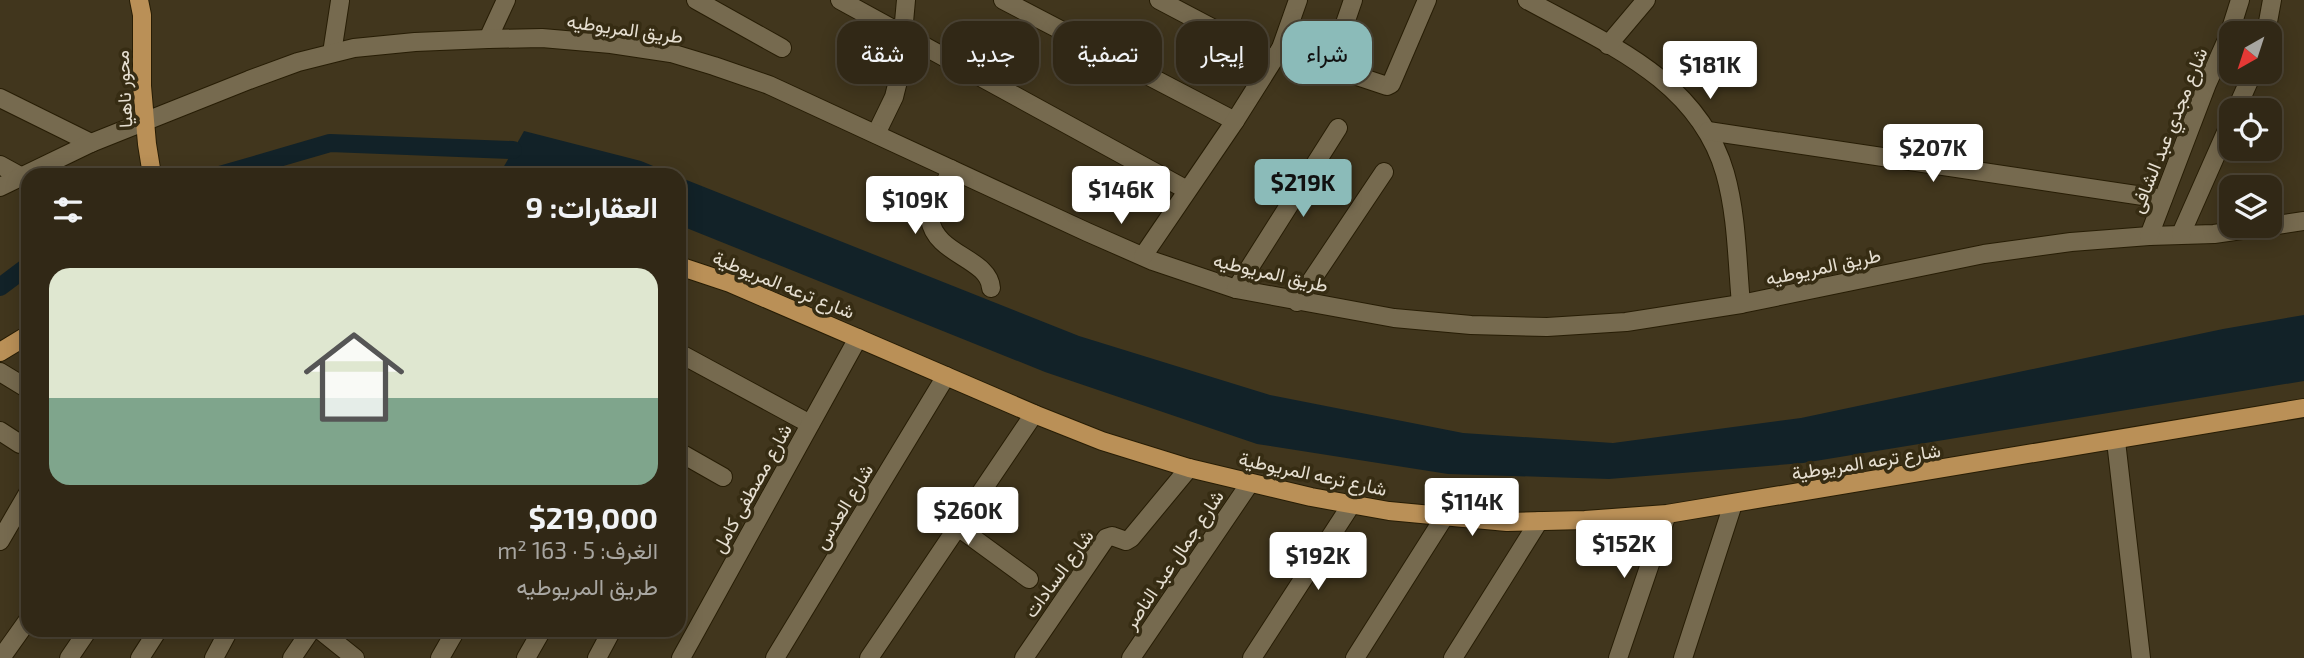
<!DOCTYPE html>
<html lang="ar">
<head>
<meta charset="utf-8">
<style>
	:root { --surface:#312816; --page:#39301f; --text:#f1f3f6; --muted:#a8a6a1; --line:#4c4435; --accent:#8bbbb9 }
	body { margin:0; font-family:"Exo 2",Vazirmatn,sans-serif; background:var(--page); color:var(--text); direction:rtl; height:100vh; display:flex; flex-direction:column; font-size:26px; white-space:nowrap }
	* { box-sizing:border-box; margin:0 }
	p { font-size:23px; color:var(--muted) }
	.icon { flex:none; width:38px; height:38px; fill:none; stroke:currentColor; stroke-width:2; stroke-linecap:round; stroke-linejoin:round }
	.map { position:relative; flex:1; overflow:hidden; direction:ltr }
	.drawer { position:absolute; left:21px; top:168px; width:665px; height:469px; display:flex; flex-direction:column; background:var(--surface); border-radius:21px; box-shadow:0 4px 18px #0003,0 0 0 2px var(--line); direction:rtl }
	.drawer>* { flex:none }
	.banner { position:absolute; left:707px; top:21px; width:665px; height:63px; direction:rtl; display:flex; gap:14px }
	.needle { width:46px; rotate:219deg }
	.controls { position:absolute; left:2219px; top:21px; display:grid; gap:14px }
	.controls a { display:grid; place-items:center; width:63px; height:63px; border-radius:14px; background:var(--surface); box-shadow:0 4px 18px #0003,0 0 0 2px var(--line); font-size:35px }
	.price { position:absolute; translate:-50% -60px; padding:0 16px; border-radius:7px; background:#fff; color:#222; font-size:23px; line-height:46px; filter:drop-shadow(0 2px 4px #0008) }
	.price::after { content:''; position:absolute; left:50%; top:42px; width:21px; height:16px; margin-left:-10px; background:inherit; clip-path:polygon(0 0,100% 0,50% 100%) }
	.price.current { background:var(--accent); color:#111 }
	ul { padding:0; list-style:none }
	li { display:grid; align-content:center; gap:14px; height:371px; padding:0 28px }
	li+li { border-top:2px solid var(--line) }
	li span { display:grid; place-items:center; height:217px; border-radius:21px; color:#555 }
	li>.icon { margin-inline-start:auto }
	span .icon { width:126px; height:126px; fill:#fffc; stroke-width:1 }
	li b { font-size:30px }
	h2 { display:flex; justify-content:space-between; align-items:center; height:84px; padding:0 28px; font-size:30px }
	.chip { padding:0 24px; border-radius:21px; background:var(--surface); box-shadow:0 4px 18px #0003,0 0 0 2px var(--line); font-size:24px; line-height:63px }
	.chip.current { background:var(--accent); color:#111 }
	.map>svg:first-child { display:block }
</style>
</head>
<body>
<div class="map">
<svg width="2304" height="658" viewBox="0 0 2304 658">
	<rect width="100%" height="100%" fill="#41361d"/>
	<g fill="#122228">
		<polygon points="524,131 641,161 675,175 499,175"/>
		<polygon points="679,177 1079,336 1270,395 1463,433 1613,443 1801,418 2223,329 2304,315 2304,381 1803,463 1609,479 1448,474 1257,444 1045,372 679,225"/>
	</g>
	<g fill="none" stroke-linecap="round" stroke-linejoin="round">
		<g stroke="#122228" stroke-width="18">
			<polyline points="220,175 330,143 513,150"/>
			<polyline points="0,287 28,266"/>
		</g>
		<defs>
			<g id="minor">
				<polyline points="696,0 782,48"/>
				<polyline points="840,0 1187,190"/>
				<polyline points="1003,0 1235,121"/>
				<polyline points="1159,0 1273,60"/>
				<path d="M1527,0C1605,43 1698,79 1725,173C1737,215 1737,261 1741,304"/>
				<polyline points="2266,33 2272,0"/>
				<polyline points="488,39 506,0"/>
				<polyline points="1608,45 1646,0"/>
				<polyline points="1281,48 1330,67 1353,0"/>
				<polyline points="332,53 340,1"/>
				<polyline points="1330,67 1387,86 1391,84 1427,0"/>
				<polyline points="0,98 91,143"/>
				<polyline points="2236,110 2253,72"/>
				<polyline points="1708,131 2163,199"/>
				<polyline points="876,134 894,97 899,77 906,0"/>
				<polyline points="0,165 20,176"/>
				<path d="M951,169L930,219C935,255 989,258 991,288"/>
				<polyline points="0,187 91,143 249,80 298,62 354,48 415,42 488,39 542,38 611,44 671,53 714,66 769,85 1087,232 1153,261 1236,289 1394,318 1471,325 1547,327 1626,322 1741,304 1984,254 2071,242 2149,236 2214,234 2304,221"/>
				<polyline points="2181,234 2231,121"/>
				<polyline points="2149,236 2207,84 2229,35 2240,0"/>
				<polyline points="1143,256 1235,121 1281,48 1298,0"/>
				<polyline points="1236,289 1338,128"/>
				<polyline points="1297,302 1384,172"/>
				<polyline points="679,353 810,424"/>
				<polyline points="0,372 28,389"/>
				<polyline points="0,431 20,444"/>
				<polyline points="2116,441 2141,658"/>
				<polyline points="679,452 723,477"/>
				<polyline points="958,527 1029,579"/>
				<polyline points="0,541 28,493"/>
				<polyline points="320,630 355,658"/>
				<polyline points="1,658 28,620"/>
				<polyline points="69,658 88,630"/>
				<polyline points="140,658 158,630"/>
				<polyline points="214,658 229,630"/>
				<polyline points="292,658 311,630"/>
				<polyline points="440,658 456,630"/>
				<polyline points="526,658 542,630"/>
				<polyline points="597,658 612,630"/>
				<polyline points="681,658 858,338"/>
				<polyline points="775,658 946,376"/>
				<polyline points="869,658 1034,414"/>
				<polyline points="1024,658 1106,538 1112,536 1126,541 1131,538 1189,468"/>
				<polyline points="1131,658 1250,483"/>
				<polyline points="1252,658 1351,505"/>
				<polyline points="1355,658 1445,516"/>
				<polyline points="1453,658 1539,521"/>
				<polyline points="1618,658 1667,514"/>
				<polyline points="1683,658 1733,504"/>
			</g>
			<g id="major">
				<polyline points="139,0 142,15 142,86 147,144 152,175"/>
				<polyline points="679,266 730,283 1034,414 1102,441 1189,468 1311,497 1389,511 1507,522 1585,520 1667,514 2304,408"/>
				<polyline points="0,352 28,335"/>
			</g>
		</defs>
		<use href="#minor" stroke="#271d05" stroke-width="20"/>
		<use href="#major" stroke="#271d05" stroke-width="20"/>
		<use href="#minor" stroke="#766a4f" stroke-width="18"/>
		<use href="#major" stroke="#ba9057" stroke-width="18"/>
	</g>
	<g text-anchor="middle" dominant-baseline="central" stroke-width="7" stroke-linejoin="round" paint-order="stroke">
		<g font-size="19" fill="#e6dfd1" stroke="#362c13">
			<text transform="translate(625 28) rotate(8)">طريق المريوطيه</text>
			<text transform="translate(123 89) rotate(-93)">محور ناهيا</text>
			<text transform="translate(2168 130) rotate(-68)">شارع مجدي عبد الشافى</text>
			<text transform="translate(1823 266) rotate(-12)">طريق المريوطيه</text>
			<text transform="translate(1271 272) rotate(13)">طريق المريوطيه</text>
			<text transform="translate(784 284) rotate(22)">شارع ترعه المريوطية</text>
			<text transform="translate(1866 461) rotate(-9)">شارع ترعه المريوطية</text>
			<text transform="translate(1313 473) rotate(12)">شارع ترعه المريوطية</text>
			<text transform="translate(751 488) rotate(-61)">شارع مصطفى كامل</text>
			<text transform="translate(843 506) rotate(-59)">شارع العدس</text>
			<text transform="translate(1173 559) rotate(-56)">شارع جمال عبد الناصر</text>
			<text transform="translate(1058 573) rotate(-54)">شارع السادات</text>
		</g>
	</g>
</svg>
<div class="controls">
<a><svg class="needle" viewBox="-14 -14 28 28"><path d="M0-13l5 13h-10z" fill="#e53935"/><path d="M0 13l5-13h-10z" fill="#a8a6a1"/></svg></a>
<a><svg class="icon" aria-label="locate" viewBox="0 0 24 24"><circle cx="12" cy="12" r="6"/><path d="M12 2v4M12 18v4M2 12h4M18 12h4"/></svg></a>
<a><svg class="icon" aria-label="layers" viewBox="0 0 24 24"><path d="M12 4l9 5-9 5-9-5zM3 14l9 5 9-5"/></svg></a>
</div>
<b class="price" style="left:1710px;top:101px">$181K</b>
<b class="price" style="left:1933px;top:184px">$207K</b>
<b class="price current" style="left:1303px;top:219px">$219K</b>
<b class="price" style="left:1121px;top:226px">$146K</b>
<b class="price" style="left:915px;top:236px">$109K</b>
<b class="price" style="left:1472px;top:538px">$114K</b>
<b class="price" style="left:968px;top:547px">$260K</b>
<b class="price" style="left:1624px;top:580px">$152K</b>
<b class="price" style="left:1318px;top:592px">$192K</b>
<div class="banner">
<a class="chip current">شراء</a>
<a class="chip">إيجار</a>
<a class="chip">تصفية</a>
<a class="chip">جديد</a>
<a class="chip">شقة</a>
</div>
<section class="drawer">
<h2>العقارات: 9<svg class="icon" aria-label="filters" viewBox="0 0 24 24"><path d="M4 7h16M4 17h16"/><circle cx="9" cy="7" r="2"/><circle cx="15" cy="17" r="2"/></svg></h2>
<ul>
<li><span style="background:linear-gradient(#dfe7d0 60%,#7fa58c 0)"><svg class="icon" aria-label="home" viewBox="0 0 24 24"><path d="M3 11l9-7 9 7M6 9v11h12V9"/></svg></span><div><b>$219,000</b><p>الغرف: 5 · 163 m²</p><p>طريق المريوطيه</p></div></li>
</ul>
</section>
</div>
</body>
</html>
